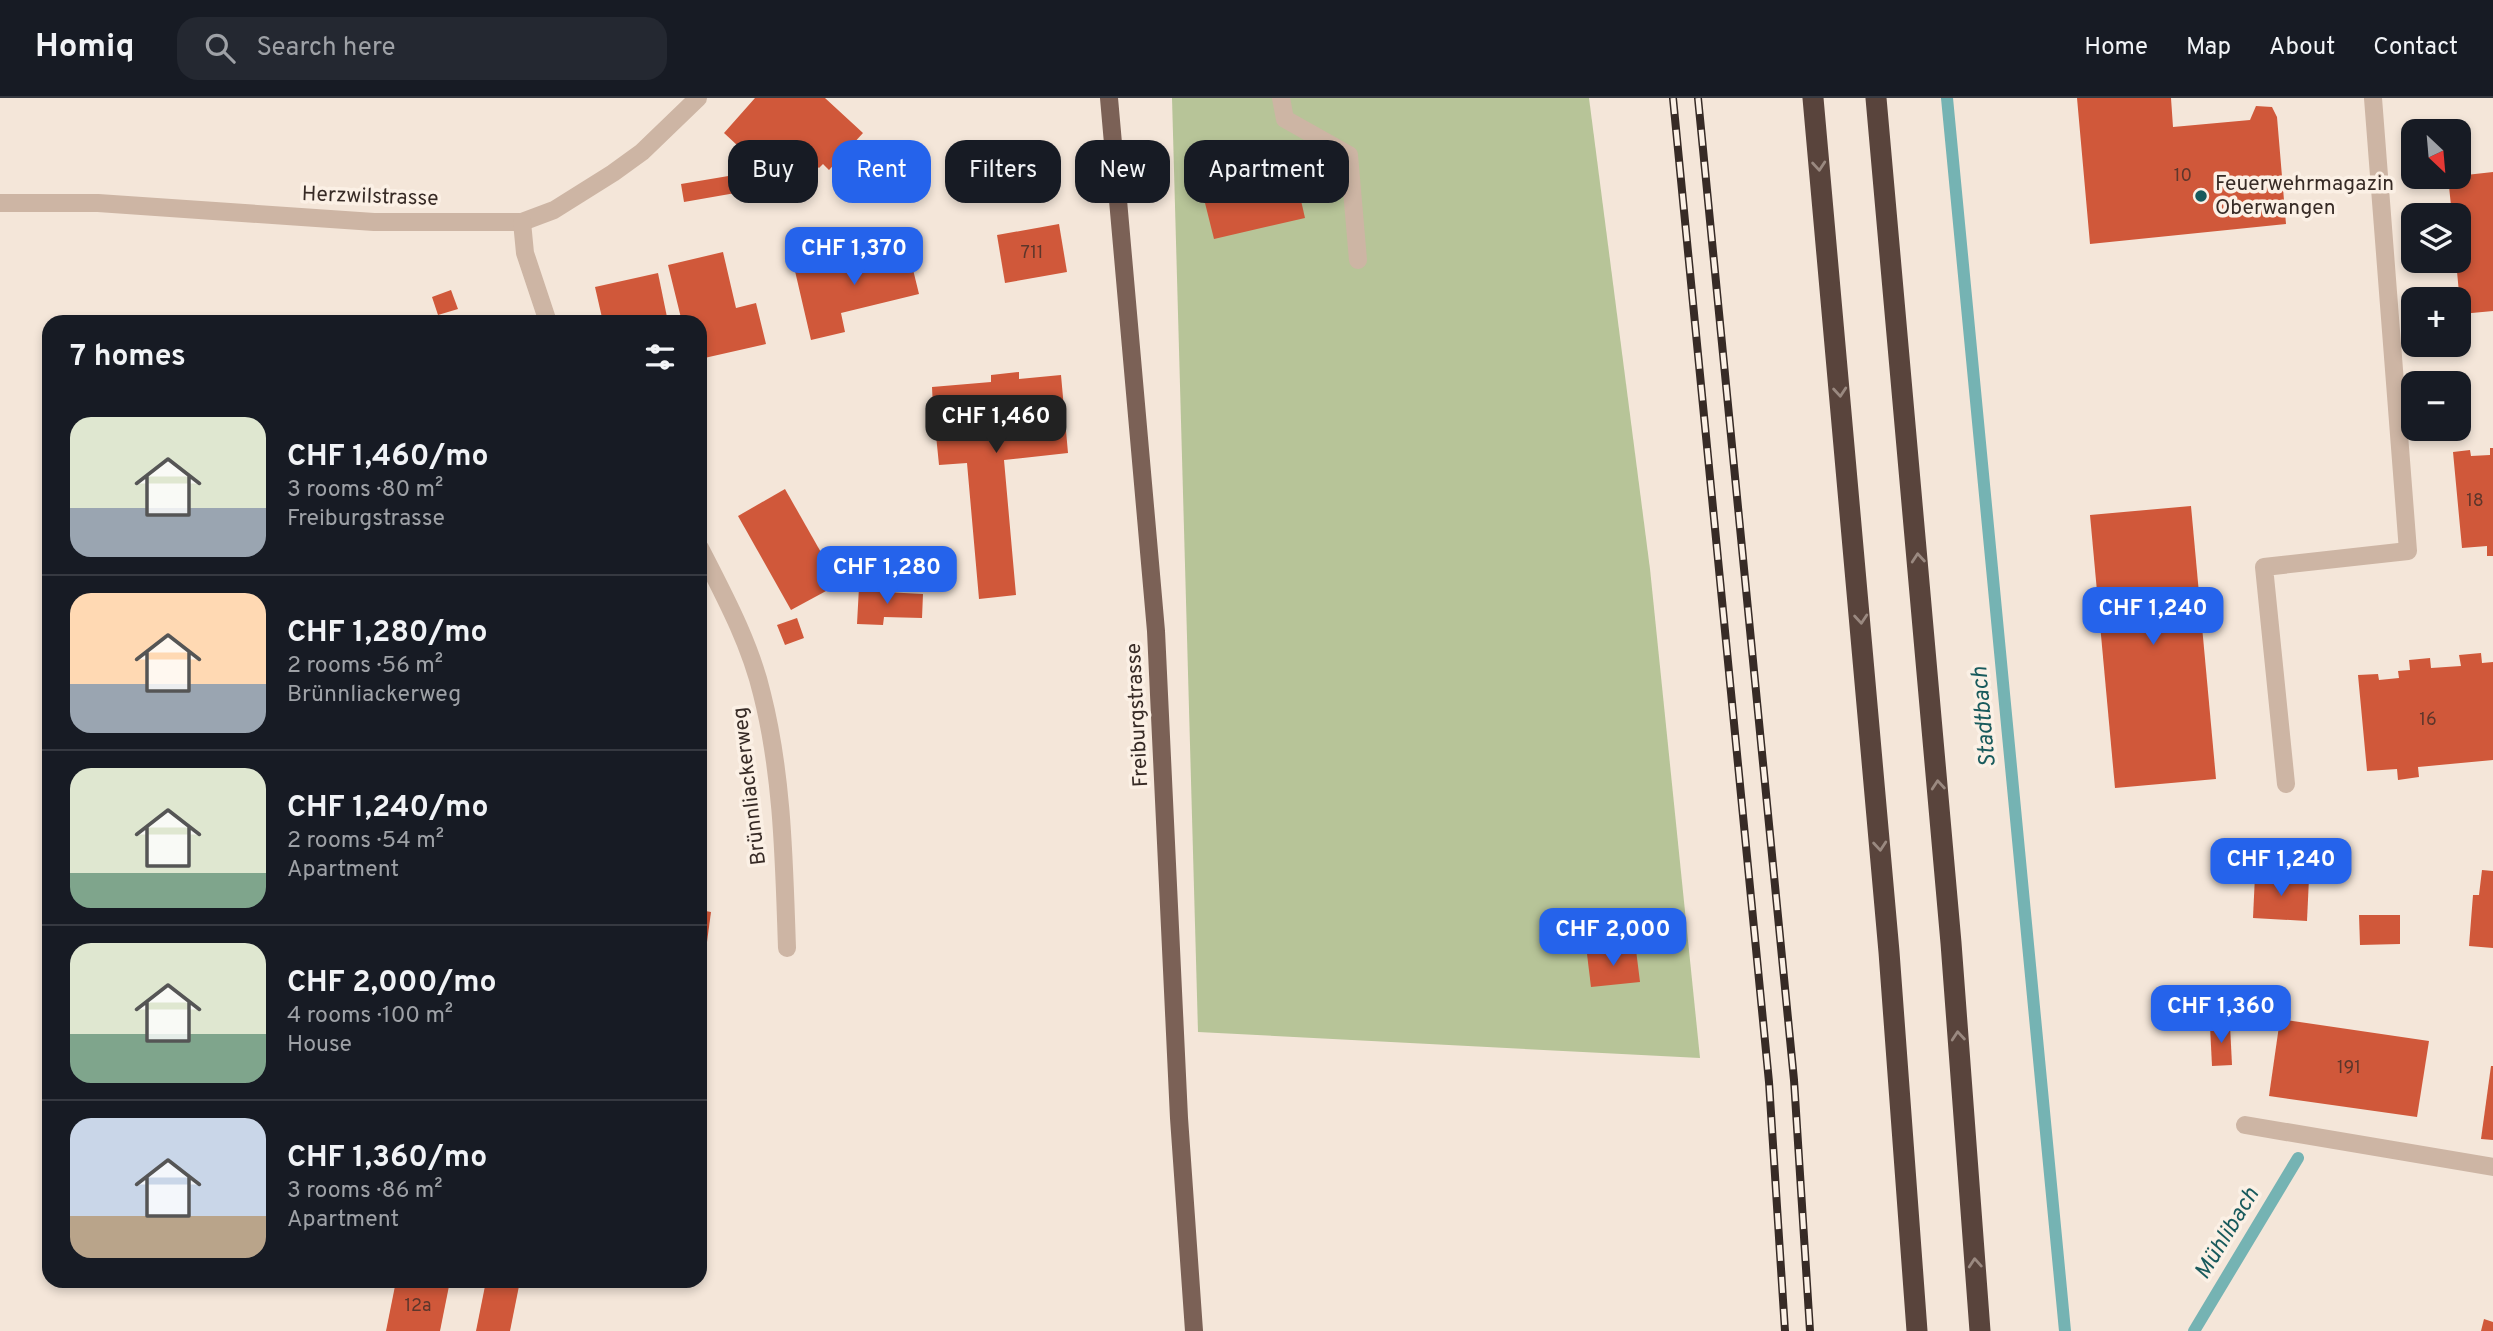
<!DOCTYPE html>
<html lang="en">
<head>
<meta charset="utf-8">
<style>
	:root { --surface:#171b24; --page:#242831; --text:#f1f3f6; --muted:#9ea1a6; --line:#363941; --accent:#2563eb }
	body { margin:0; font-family:Overpass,sans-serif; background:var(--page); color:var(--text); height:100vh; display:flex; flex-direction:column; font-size:26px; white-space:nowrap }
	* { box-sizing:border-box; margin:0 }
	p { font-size:23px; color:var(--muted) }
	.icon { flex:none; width:38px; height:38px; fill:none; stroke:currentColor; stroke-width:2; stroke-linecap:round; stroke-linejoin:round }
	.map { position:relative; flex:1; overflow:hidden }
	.panel { position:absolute; left:42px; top:217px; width:665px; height:973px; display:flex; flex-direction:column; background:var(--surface); border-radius:21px; box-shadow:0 4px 10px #0003 }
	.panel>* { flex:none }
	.guide { position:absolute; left:728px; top:42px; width:665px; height:63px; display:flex; gap:14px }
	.needle { width:46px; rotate:154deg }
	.fabs { position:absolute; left:2401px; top:21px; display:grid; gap:14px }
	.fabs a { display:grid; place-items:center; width:70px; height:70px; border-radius:14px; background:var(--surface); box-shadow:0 4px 10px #0003; font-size:35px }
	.price { position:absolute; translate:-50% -60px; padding:0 16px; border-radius:14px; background:var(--accent); color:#fff; font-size:23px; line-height:46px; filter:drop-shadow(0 2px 4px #0008) }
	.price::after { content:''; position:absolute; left:50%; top:42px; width:21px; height:16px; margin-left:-10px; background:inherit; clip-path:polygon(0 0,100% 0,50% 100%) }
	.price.current { background:#222; color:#fff }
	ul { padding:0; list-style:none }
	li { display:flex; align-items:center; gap:21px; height:175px; padding:0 28px }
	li+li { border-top:2px solid var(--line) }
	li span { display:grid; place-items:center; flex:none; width:196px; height:140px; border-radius:21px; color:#555 }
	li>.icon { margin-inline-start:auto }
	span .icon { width:84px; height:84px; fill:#fffc; stroke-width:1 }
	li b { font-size:30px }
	h2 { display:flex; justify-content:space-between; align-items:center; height:84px; padding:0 28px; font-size:30px }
	.pill { padding:0 24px; border-radius:21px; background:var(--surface); box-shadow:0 4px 10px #0003; font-size:24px; line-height:63px }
	.pill.current { background:var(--accent); color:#fff }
	header { display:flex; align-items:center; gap:42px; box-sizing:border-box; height:98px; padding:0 35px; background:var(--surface); border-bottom:2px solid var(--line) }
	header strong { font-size:33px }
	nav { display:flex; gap:38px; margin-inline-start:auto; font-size:24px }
	.search { width:490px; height:63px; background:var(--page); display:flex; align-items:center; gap:18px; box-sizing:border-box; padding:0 24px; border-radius:21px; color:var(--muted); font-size:26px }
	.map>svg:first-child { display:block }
</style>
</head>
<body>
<header>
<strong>Homiq</strong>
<div class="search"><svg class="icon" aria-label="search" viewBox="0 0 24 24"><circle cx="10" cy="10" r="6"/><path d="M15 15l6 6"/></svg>Search here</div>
<nav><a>Home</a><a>Map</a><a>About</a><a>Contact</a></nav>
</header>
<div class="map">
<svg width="2493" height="1233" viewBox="0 0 2493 1233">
	<rect width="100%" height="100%" fill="#f4e6d9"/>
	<polygon fill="#b7c498" points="1172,0 1589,0 1650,471 1700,960 1198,934"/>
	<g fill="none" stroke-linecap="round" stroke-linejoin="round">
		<g stroke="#75b3b3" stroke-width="12">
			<polyline points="1947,0 2065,1233"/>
			<polyline points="2194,1233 2298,1060"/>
		</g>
	</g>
	<g fill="#d0583a">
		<polygon points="755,0 825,0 863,35 829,72 823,66 819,70 802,55 770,89 684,104 681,86 764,72 724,35"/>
		<polygon points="2077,0 2171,0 2173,29 2250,22 2256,8 2272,9 2277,19 2286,126 2090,146"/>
		<polygon points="2493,74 2493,213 2461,216 2456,163 2459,163 2459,117 2452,117 2448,79"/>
		<polygon points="1295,76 1305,120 1214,141 1203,97"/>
		<polygon points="1059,126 1067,174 1005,185 997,137"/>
		<polygon points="907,147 919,196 841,215 845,234 811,242 795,173"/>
		<polygon points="723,154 736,210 756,205 766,246 700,261 700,224 682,224 668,167"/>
		<polygon points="658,175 668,224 603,224 595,189"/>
		<polygon points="451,192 458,211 438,217 432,199"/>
		<polygon points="1019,274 1019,281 1061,277 1068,355 1004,362 1016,497 979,501 967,365 939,367 936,337 930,338 927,311 933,310 932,289 991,284 991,277"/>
		<polygon points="2490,350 2493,350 2493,458 2487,458 2487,448 2462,450 2453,354 2470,352 2471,358 2490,357"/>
		<polygon points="785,391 839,486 791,512 738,418"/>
		<polygon points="2191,408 2216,681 2115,690 2090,417"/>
		<polygon points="859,489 867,489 866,493 923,496 922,520 884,519 883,527 857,526"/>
		<polygon points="797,520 804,540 785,547 777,527"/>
		<polygon points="2481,555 2482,565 2493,564 2493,662 2418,669 2419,679 2398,682 2397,671 2367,673 2358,577 2378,576 2379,582 2399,580 2398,573 2410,572 2409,562 2430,560 2431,570 2461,568 2459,557"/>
		<polygon points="2482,772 2493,773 2493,850 2469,848 2473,797 2479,797"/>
		<polygon points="2255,777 2309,780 2307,823 2253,820"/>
		<polygon points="700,812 711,814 702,881 700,881"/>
		<polygon points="2359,817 2400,817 2400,846 2360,847"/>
		<polygon points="1636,852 1640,884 1591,889 1587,856"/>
		<polygon points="2280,921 2429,943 2417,1019 2269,998"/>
		<polygon points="2230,927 2232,967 2212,968 2210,928"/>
		<polygon points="2491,968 2493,968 2493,1042 2481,1041"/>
		<polygon points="396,1183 450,1183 440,1233 386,1233"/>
		<polygon points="486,1183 520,1183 510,1233 476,1233"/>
		<polygon points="2484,1221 2493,1224 2493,1233 2481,1233"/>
	</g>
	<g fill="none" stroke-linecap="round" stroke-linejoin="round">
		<g stroke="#cdb5a4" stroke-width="18">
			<polyline points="1281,0 1285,21 1349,57 1358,162"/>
			<polyline points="0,105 98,105 374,124 522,124 554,112 613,75 642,54 698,0"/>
			<polyline points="522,124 525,155 548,224"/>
			<path d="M700,450C724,497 750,545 762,596C783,679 784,766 787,850"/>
			<polyline points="2286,686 2264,469 2408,453 2373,0"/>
			<polyline points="2245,1027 2493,1069"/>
		</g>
		<polyline stroke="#7b6156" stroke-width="18" points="1109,0 1156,533 1179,1020 1194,1233"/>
		<g stroke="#59443c" stroke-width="21">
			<polyline points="1813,0 1889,854 1917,1233"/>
			<polyline points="1876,0 1951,845 1980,1233"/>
		</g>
		<defs>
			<g id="rail">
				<polyline points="1673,0 1769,984 1785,1233"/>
				<polyline points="1698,0 1794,982 1810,1233"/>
			</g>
		</defs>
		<use href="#rail" stroke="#372b26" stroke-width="8"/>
		<use href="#rail" stroke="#fbf0e5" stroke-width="5" stroke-dasharray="16" stroke-linecap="butt"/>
	</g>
	<defs><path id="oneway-chevron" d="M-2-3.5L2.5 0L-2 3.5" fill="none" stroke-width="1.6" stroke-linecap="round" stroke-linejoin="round" transform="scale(1.75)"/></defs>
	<g stroke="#9a8980">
		<use href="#oneway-chevron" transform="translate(1819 68) rotate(85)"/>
		<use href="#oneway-chevron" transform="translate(1840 294) rotate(85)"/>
		<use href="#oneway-chevron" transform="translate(1918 460) rotate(-95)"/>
		<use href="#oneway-chevron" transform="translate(1861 521) rotate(85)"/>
		<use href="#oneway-chevron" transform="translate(1938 687) rotate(-95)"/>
		<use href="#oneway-chevron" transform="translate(1880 748) rotate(85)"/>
		<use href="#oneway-chevron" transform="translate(1958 938) rotate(-95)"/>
		<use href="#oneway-chevron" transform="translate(1975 1165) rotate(-94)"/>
	</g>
	<circle fill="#185a5c" stroke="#fbf0e5" stroke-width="2.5" cx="2201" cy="98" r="7"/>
	<g text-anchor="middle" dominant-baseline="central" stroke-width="7" stroke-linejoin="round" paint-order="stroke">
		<g font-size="18" fill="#5d362b">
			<text x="2183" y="78">10</text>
			<text x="1032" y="155">711</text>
			<text x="2475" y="403">18</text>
			<text x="2428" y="622">16</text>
			<text x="2349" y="970">191</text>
			<text x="418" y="1208">12a</text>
		</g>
		<g font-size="21" fill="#372b26" stroke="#fbf0e5" text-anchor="start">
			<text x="2215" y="86">Feuerwehrmagazin<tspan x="2215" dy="24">Oberwangen</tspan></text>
		</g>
		<g font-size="21" fill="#372b26" stroke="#fbf0e5">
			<text transform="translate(370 99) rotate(2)">Herzwilstrasse</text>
			<text transform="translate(1138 617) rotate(-93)">Freiburgstrasse</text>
			<text transform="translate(750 688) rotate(-97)">Brünnliackerweg</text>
		</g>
		<g font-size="23" font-style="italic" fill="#185a5c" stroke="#fbf0e5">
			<text transform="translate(1985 619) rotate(-95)">Stadtbach</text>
			<text transform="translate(2228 1136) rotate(-59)">Mühlibach</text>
		</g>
	</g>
</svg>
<div class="fabs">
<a><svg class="needle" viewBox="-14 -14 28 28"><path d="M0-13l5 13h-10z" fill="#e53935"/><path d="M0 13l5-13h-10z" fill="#9ea1a6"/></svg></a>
<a><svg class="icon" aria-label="layers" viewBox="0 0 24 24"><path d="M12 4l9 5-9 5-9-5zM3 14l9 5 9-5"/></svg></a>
<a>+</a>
<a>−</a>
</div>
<b class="price" style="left:854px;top:189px">CHF 1,370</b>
<b class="price current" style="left:996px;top:357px">CHF 1,460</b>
<b class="price" style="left:887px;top:508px">CHF 1,280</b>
<b class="price" style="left:2153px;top:549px">CHF 1,240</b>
<b class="price" style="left:2281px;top:800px">CHF 1,240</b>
<b class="price" style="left:1613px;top:870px">CHF 2,000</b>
<b class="price" style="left:2221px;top:947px">CHF 1,360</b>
<div class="guide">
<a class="pill">Buy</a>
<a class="pill current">Rent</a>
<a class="pill">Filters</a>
<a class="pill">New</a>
<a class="pill">Apartment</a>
</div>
<section class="panel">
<h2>7 homes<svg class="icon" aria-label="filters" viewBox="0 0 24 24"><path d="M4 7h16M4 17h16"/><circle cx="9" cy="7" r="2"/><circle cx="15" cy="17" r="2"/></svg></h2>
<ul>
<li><span style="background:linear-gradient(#dfe7d0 65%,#9aa5b1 0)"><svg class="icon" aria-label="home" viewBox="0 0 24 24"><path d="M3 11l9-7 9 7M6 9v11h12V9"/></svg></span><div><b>CHF 1,460/mo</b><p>3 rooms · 80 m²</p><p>Freiburgstrasse</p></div></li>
<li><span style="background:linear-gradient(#ffd9b3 65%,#9aa5b1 0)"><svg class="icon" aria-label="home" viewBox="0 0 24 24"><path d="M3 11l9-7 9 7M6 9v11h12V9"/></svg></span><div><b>CHF 1,280/mo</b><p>2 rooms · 56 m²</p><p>Brünnliackerweg</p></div></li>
<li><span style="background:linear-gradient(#dfe7d0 75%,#7fa58c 0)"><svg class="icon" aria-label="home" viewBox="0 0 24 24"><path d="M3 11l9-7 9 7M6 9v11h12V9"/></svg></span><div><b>CHF 1,240/mo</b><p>2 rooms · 54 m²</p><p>Apartment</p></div></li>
<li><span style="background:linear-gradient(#dfe7d0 65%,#7fa58c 0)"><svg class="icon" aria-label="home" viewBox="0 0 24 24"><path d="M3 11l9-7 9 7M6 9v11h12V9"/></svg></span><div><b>CHF 2,000/mo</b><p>4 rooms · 100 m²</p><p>House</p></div></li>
<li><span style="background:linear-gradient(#c9d6e8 70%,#b9a48a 0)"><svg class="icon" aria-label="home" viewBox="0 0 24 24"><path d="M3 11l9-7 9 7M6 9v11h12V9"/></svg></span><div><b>CHF 1,360/mo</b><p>3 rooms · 86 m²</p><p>Apartment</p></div></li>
</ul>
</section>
</div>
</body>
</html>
